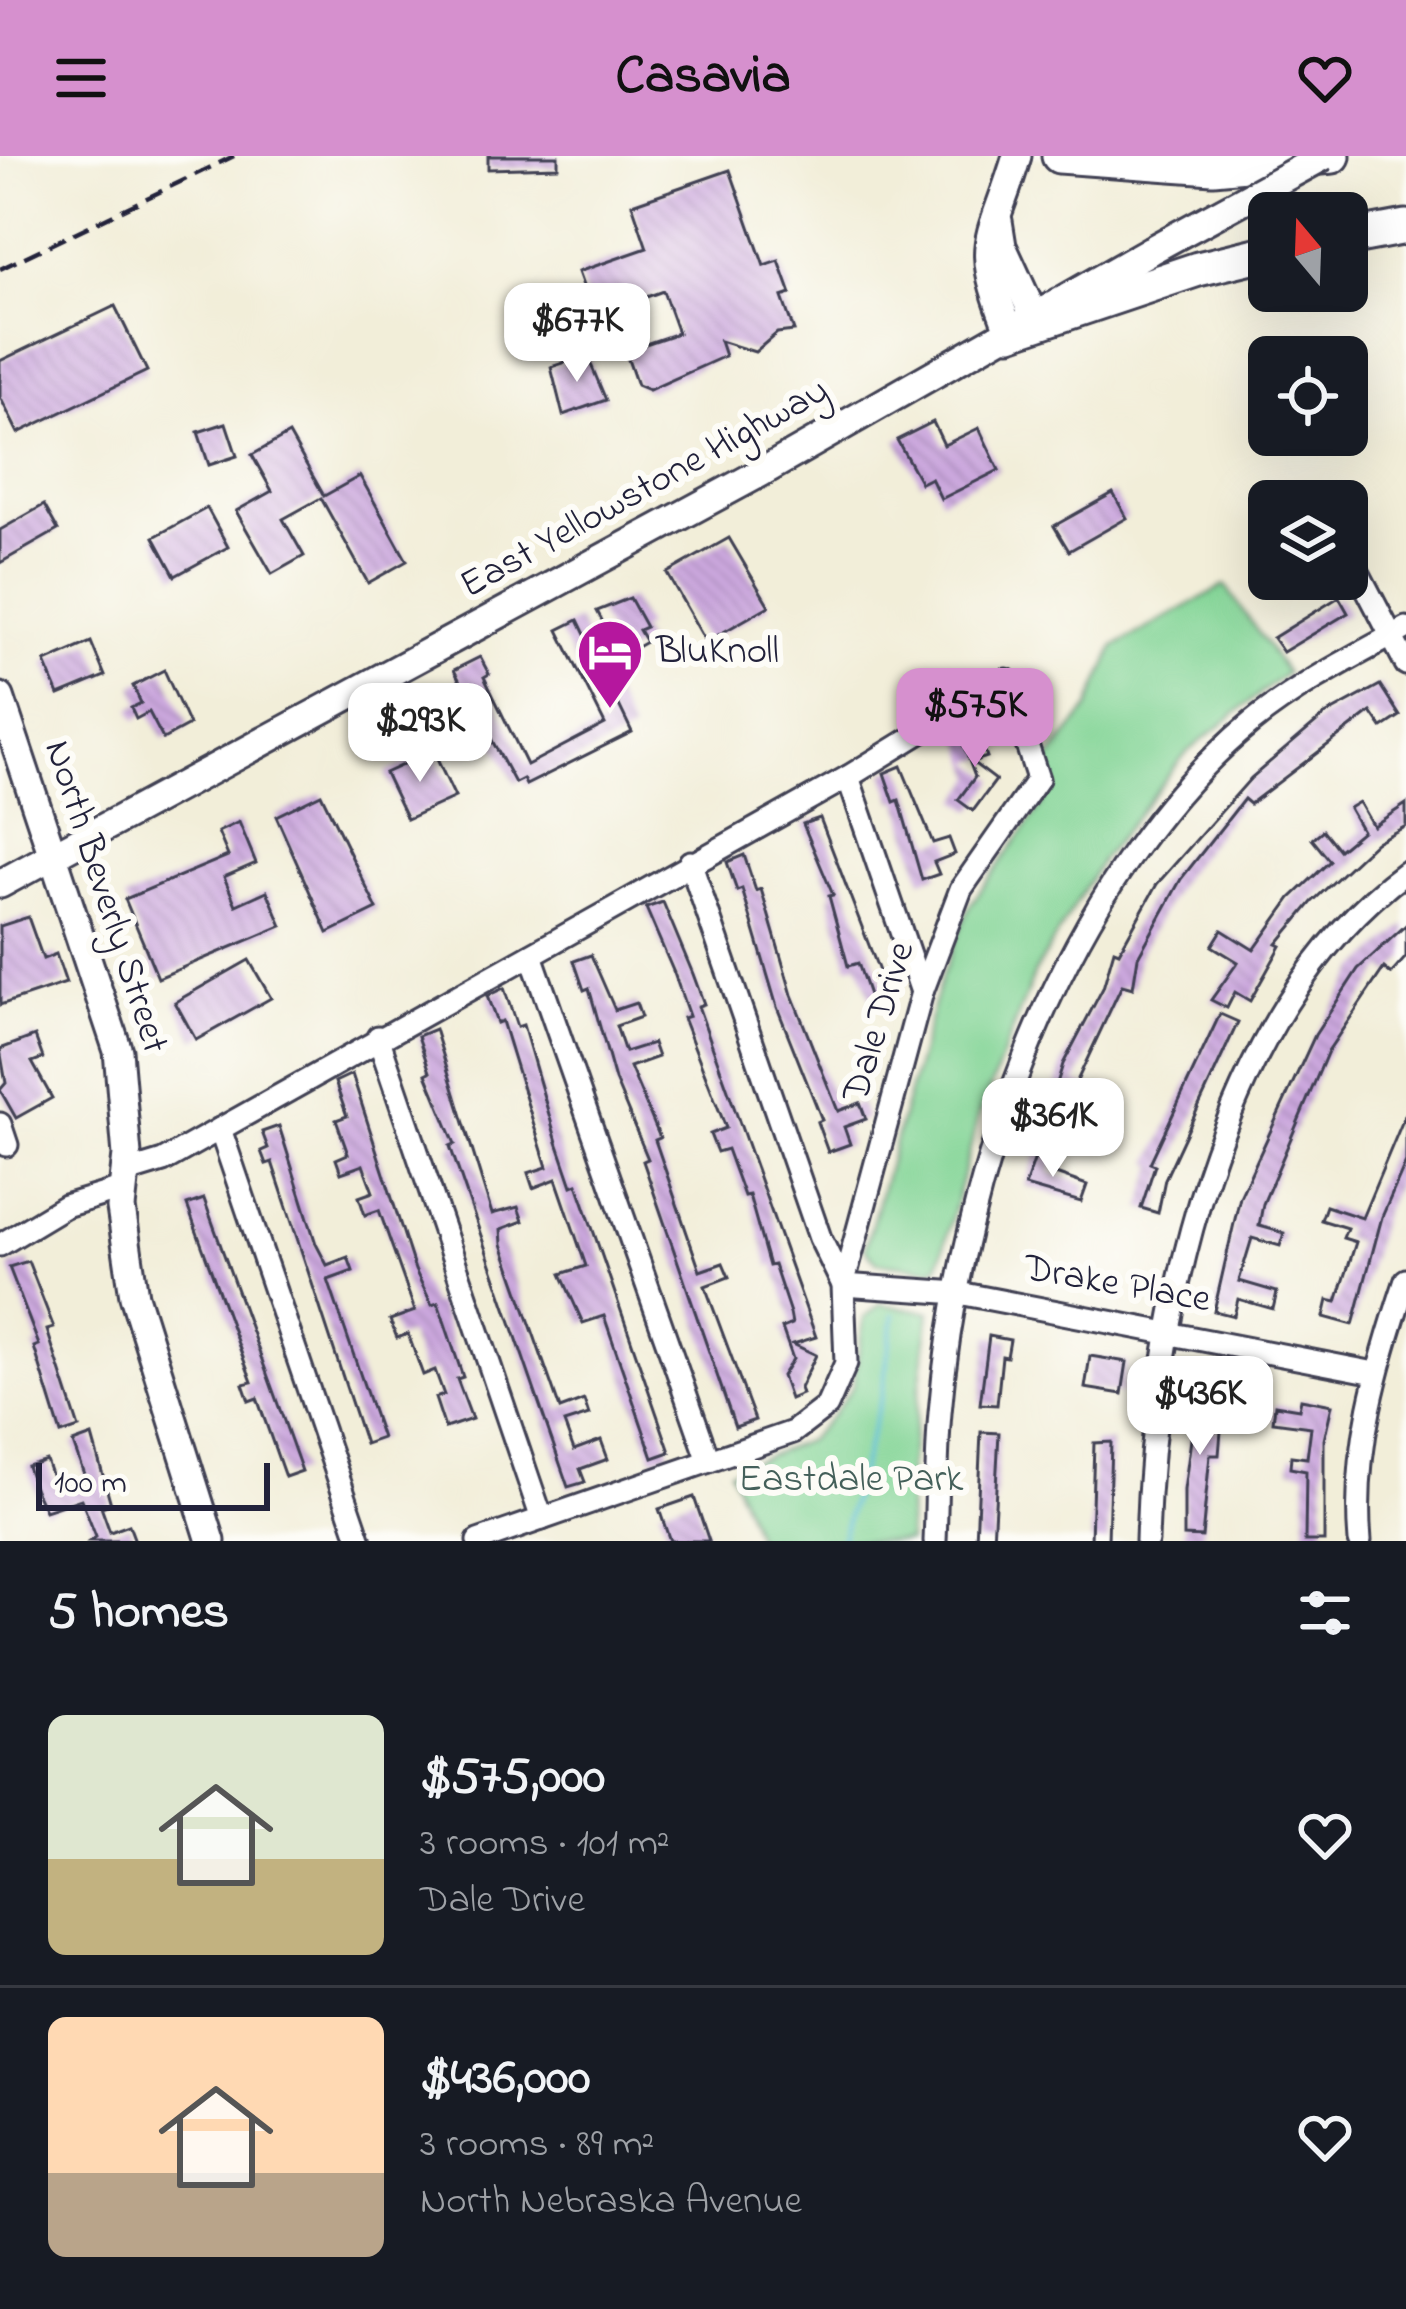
<!DOCTYPE html>
<html lang="en">
<head>
<meta charset="utf-8">
<style>
	:root { --surface:#171b24; --page:#20242c; --text:#f1f3f6; --muted:#9ea1a6; --line:#363941; --accent:#d690ce }
	body { margin:0; font-family:"Indie Flower",sans-serif; background:var(--page); color:var(--text); height:100vh; display:flex; flex-direction:column; font-size:45px; white-space:nowrap }
	* { box-sizing:border-box; margin:0 }
	p { font-size:39px; color:var(--muted) }
	.icon { flex:none; width:66px; height:66px; fill:none; stroke:currentColor; stroke-width:2; stroke-linecap:round; stroke-linejoin:round }
	.map { position:relative; height:1385px; overflow:hidden }
	.sheet { display:flex; flex-direction:column; background:var(--surface); flex:1 }
	.sheet>* { flex:none }
	.needle { width:78px; rotate:341deg }
	.tools { position:absolute; left:1248px; top:36px; display:grid; gap:24px }
	.tools a { display:grid; place-items:center; width:120px; height:120px; border-radius:18px; background:var(--surface); box-shadow:0 12px 48px #0002; font-size:60px }
	.scale { position:absolute; left:36px; bottom:30px; width:234px; box-sizing:border-box; padding-left:12px; border:6px solid #22223b; border-top:0; font-size:33px; line-height:42px; white-space:nowrap; color:#22223b; -webkit-text-stroke:9px #fdfcf7; paint-order:stroke }
	.price { position:absolute; translate:-50% -102px; padding:0 27px; border-radius:24px; background:#fff; color:#222; font-size:39px; line-height:78px; filter:drop-shadow(0 3px 6px #0008) }
	.price::after { content:''; position:absolute; left:50%; top:72px; width:36px; height:27px; margin-left:-18px; background:inherit; clip-path:polygon(0 0,100% 0,50% 100%) }
	.price.current { background:var(--accent); color:#111 }
	ul { padding:0; list-style:none }
	li { display:flex; align-items:center; gap:36px; height:300px; padding:0 48px }
	li+li { border-top:3px solid var(--line) }
	li span { display:grid; place-items:center; flex:none; width:336px; height:240px; border-radius:18px; color:#555 }
	li>.icon { margin-inline-start:auto }
	span .icon { width:144px; height:144px; fill:#fffc; stroke-width:1 }
	li b { font-size:51px }
	h2 { display:flex; justify-content:space-between; align-items:center; height:144px; padding:0 48px; font-size:51px }
	header { display:flex; justify-content:space-between; align-items:center; height:156px; padding:0 48px; background:var(--accent); color:#111; font-size:54px; font-weight:800 }
	.map>svg:first-child { display:block }
</style>
</head>
<body>
<header><svg class="icon" aria-label="menu" viewBox="0 0 24 24"><path d="M4 6h16M4 12h16M4 18h16"/></svg>Casavia<svg class="icon" aria-label="heart" viewBox="0 0 24 24"><path d="M12 20l-8-8c-3-5 5-10 8-4 3-6 11-1 8 4z"/></svg></header>
<div class="map">
<svg width="1406" height="1385" viewBox="0 0 1406 1385">
	<defs>
		<pattern id="building-back-hatch" width="6" height="6" patternUnits="userSpaceOnUse" patternTransform="scale(3)"><rect width="6" height="6" fill="#cba7dd"/><path d="M-1 5l2 2M0 0l6 6M5-1l2 2" fill="none" stroke="#ae8fbf"/></pattern>
	</defs>
	<rect width="100%" height="100%" fill="#fdfcf7"/>
	<filter id="ink" filterUnits="userSpaceOnUse"><feTurbulence type="fractalNoise" baseFrequency=".00833" numOctaves="2"/><feDisplacementMap in="SourceGraphic" scale="24" xChannelSelector="R" yChannelSelector="G"/><feConvolveMatrix kernelMatrix="1 2 1 2 8 2 1 2 1" color-interpolation-filters="sRGB"/></filter>
	<filter id="wash" filterUnits="userSpaceOnUse"><feTurbulence type="fractalNoise" baseFrequency=".004" numOctaves="4" result="noise"/><feDisplacementMap in="SourceGraphic" scale="48" xChannelSelector="R" yChannelSelector="G"/><feGaussianBlur stdDeviation="2.7" result="paint"/><feColorMatrix in="noise" values="0 0 0 0 0 0 0 0 0 0 0 0 0 0 0 0 0 1.4 0 .05"/><feComposite in="paint" operator="in"/></filter>
	<g filter="url(#wash)">
		<rect width="100%" height="100%" fill="#f2eed9"/>
		<g fill="#82d495" stroke="#527b68" stroke-width="3">
			<polygon points="1225,429 1286,517 1186,597 1102,703 1035,816 978,963 939,1109 932,1113 877,1106 865,1092 941,823 970,749 1043,648 1051,626 1047,606 1088,553 1114,491"/>
			<polygon points="880,1148 930,1156 909,1312 908,1385 758,1385 730,1314 808,1284 833,1258 853,1230 864,1162"/>
		</g>
		<g fill="none" stroke-linecap="round" stroke-linejoin="round">
			<polyline stroke="#54bbd2" stroke-width="4.5" points="841,1385 882,1238 894,1159"/>
		</g>
		<g id="blocks">
			<g fill="url(#building-back-hatch)">
				<polygon points="488,0 558,0 558,11 488,13"/>
				<polygon points="730,14 764,110 779,105 791,138 782,141 794,175 777,177 755,196 720,185 725,200 649,234 637,229 625,195 678,177 663,135 594,160 578,116 647,92 632,48"/>
				<polygon points="115,150 147,215 18,277 0,241 0,205"/>
				<polygon points="587,199 606,244 563,259 551,211"/>
				<polygon points="933,266 944,289 979,272 999,314 941,343 931,322 921,327 897,284"/>
				<polygon points="226,267 237,300 209,309 198,276"/>
				<polygon points="289,278 324,340 360,320 407,405 368,427 321,342 283,363 304,400 272,418 236,355 272,335 252,299"/>
				<polygon points="1113,337 1127,362 1069,395 1054,370"/>
				<polygon points="44,349 58,374 0,407 0,374"/>
				<polygon points="207,352 228,391 175,420 154,381"/>
				<polygon points="729,382 769,450 706,486 667,417"/>
				<polygon points="1339,441 1348,457 1283,496 1273,482"/>
				<polygon points="630,442 646,471 639,474 646,486 621,500 597,455"/>
				<polygon points="578,464 632,576 526,629 523,623 515,627 454,514 480,501 489,518 484,521 527,609 605,568 558,474"/>
				<polygon points="91,486 105,520 59,539 45,506"/>
				<polygon points="164,514 189,569 163,583 149,556 136,563 131,552 141,547 133,530"/>
				<polygon points="1380,529 1400,560 1382,572 1371,556 1250,648 1244,643 1181,723 1138,801 1133,832 1122,829 1076,927 1104,936 1097,956 1071,947 1061,979 1043,973 1063,908 1103,832 1114,794 1119,796 1157,728 1251,622 1325,559"/>
				<polygon points="976,571 987,601 972,606 996,624 973,655 958,644 975,621 959,577"/>
				<polygon points="433,595 455,641 407,663 385,617"/>
				<polygon points="901,610 933,687 949,682 955,698 934,706 939,718 922,724 899,644 894,646 884,617"/>
				<polygon points="321,638 377,753 328,777 276,660"/>
				<polygon points="1359,646 1373,670 1406,648 1406,670 1376,686 1312,746 1277,788 1281,790 1250,845 1235,836 1227,852 1211,844 1238,806 1212,790 1222,774 1254,794 1291,742 1330,705 1312,683 1323,674 1339,694 1362,675 1349,652"/>
				<polygon points="820,662 887,836 870,842 858,807 848,810 829,740 833,739 803,668"/>
				<polygon points="239,666 256,707 224,721 236,749 267,735 282,770 158,822 125,743 228,700 218,676"/>
				<polygon points="744,699 756,735 761,733 792,839 838,955 860,947 866,963 844,971 850,988 828,996 817,966 822,964 777,851 742,733 737,735 727,706"/>
				<polygon points="663,746 693,818 704,848 698,850 816,1181 793,1188 816,1199 800,1232 802,1238 790,1243 782,1220 793,1203 782,1172 792,1168 790,1157 774,1109 769,1110 749,1039 744,1040 727,993 717,996 710,978 726,972 683,862 689,860 674,817 646,752"/>
				<polygon points="28,761 43,803 56,798 66,827 0,849 0,770"/>
				<polygon points="1406,769 1406,801 1391,818 1384,812 1328,895 1263,1048 1259,1070 1284,1077 1280,1090 1252,1082 1239,1125 1277,1136 1273,1153 1238,1143 1234,1160 1214,1155 1240,1041 1315,879 1358,813"/>
				<polygon points="591,799 615,854 636,847 641,861 616,870 625,896 653,887 658,901 630,911 660,982 655,984 700,1115 723,1107 729,1121 705,1130 755,1264 735,1271 643,1005 648,1003 615,924 589,832 584,834 574,805"/>
				<polygon points="249,804 271,842 196,884 175,846"/>
				<polygon points="504,832 517,871 523,869 557,986 572,1030 577,1028 670,1296 653,1302 604,1160 583,1167 561,1118 586,1110 556,1023 533,1032 528,1017 547,1011 502,865 497,867 487,840"/>
				<polygon points="1220,858 1238,866 1165,1023 1158,1057 1141,1052 1155,1009 1150,1007"/>
				<polygon points="435,873 492,1058 518,1051 523,1065 501,1073 502,1088 560,1253 584,1244 589,1259 564,1267 574,1294 601,1284 608,1303 580,1313 585,1326 568,1331 450,990 455,988 426,918 430,916 418,880"/>
				<polygon points="35,880 43,902 32,906 52,942 16,962 0,934 6,927 0,893"/>
				<polygon points="352,918 415,1114 432,1149 438,1147 463,1221 457,1223 472,1263 445,1272 435,1242 444,1239 435,1214 423,1219 408,1178 397,1182 390,1164 415,1155 379,1054 365,1059 359,1041 373,1036 363,1009 341,1017 336,1003 348,998 336,964 347,960 335,926"/>
				<polygon points="1406,957 1406,1006 1382,1061 1353,1169 1324,1161 1328,1144 1337,1146 1356,1086 1343,1082 1347,1072 1321,1064 1326,1050 1362,1062"/>
				<polygon points="279,970 316,1088 327,1109 348,1101 353,1115 328,1124 382,1282 365,1288 272,1006 266,1008 261,995 268,992 262,976"/>
				<polygon points="1037,996 1056,1002 1050,1016 1087,1029 1081,1046 1025,1030"/>
				<polygon points="204,1043 302,1315 285,1321 257,1242 249,1245 243,1228 252,1226 187,1049"/>
				<polygon points="28,1105 54,1172 47,1174 79,1272 61,1278 34,1191 39,1189 9,1111"/>
				<polygon points="989,1180 1010,1184 1007,1201 1002,1200 997,1249 980,1248"/>
				<polygon points="1090,1200 1127,1206 1122,1238 1085,1232"/>
				<polygon points="1200,1218 1218,1221 1208,1274 1221,1275 1219,1299 1210,1299 1202,1381 1184,1380 1184,1334"/>
				<polygon points="1301,1243 1332,1249 1324,1284 1324,1385 1305,1385 1306,1315 1290,1312 1291,1300 1307,1302 1311,1271 1273,1266 1275,1249 1299,1253"/>
				<polygon points="981,1276 999,1277 993,1385 976,1385"/>
				<polygon points="92,1280 111,1348 101,1351 110,1376 129,1369 135,1385 90,1385 96,1381 81,1343 45,1355 35,1334 27,1310 46,1304 56,1332 86,1324 73,1287"/>
				<polygon points="1111,1286 1108,1385 1091,1385 1094,1287"/>
				<polygon points="694,1341 709,1385 670,1385 659,1353"/>
			</g>
		</g>
	</g>
	<g filter="url(#ink)">
		<use href="#blocks" fill-opacity="0" stroke="#414153" stroke-width="3"/>
		<g fill="none" stroke-linecap="round" stroke-linejoin="round">
			<defs>
				<g id="minor">
					<polyline points="1347,395 1406,508"/>
					<polyline points="848,621 922,836"/>
					<polyline points="690,706 820,1082 843,1129 959,1137 1375,1217"/>
					<polyline points="531,799 709,1305"/>
					<polyline points="378,881 542,1363"/>
					<polyline points="0,968 7,989"/>
					<polyline points="220,973 360,1385"/>
					<polyline points="127,1016 163,1005 848,621 1006,524 1038,623 961,733 922,836 843,1129 846,1207 827,1250 793,1276 478,1385"/>
					<polyline points="0,1089 65,1050 121,1033"/>
					<path d="M935,1385C937,1343 936,1300 940,1257C959,1022 1064,721 1251,567C1298,529 1353,501 1406,472"/>
					<path d="M1147,1385C1153,1164 1217,854 1406,716"/>
					<path d="M1360,1385C1352,1296 1378,1207 1406,1124"/>
				</g>
				<g id="major">
					<polyline points="998,65 1002,90 1035,162"/>
					<path d="M1010,176C972,82 991,88 1017,0"/>
					<polyline points="0,541 118,895 127,999 121,1052 134,1140 211,1385"/>
					<polyline points="0,728 762,316 1151,94"/>
				</g>
				<g id="highway">
					<polyline points="1059,0 1213,11 1333,0"/>
					<polyline points="1347,82 1406,71"/>
					<polyline points="1010,176 1198,113 1269,96"/>
				</g>
			</defs>
			<use href="#minor" stroke="#414153" stroke-width="27"/>
			<use href="#major" stroke="#414153" stroke-width="33"/>
			<use href="#highway" stroke="#414153" stroke-width="39"/>
			<use href="#minor" stroke="#fff" stroke-width="21"/>
			<use href="#major" stroke="#fff" stroke-width="27"/>
			<use href="#highway" stroke="#fff" stroke-width="33"/>
			<polyline stroke="#22223b" stroke-width="4.5" stroke-dasharray="18 9" stroke-linecap="butt" points="0,113 234,0"/>
			<defs>
				<polyline id="major-bridge" points="1151,94 1324,0"/>
			</defs>
			<use href="#major-bridge" stroke="#414153" stroke-width="33" stroke-linecap="butt"/>
			<use href="#major-bridge" stroke="#fff" stroke-width="27"/>
		</g>
	</g>
	<defs>
		<symbol id="hotel-pin" viewBox="-11 -11 22 30"><path d="M0 17L-7.5 6A9.5 9.5 0 1 1 7.5 6Z" fill="#b5179e" stroke="#fdfcf7"/><path d="M-6-4.5h1.5V1H6V5H4.5V3h-9V5H-6ZM-4 0a1.8 1.8 0 1 1 3.6 0ZM.5 0V-2.5h3Q6-2.5 6 0Z" fill="#fff"/></symbol>
	</defs>
	<g fill-rule="evenodd">
		<use href="#hotel-pin" x="572" y="458" width="76" height="104"/>
	</g>
	<g text-anchor="middle" dominant-baseline="central" stroke-width="12" stroke-linejoin="round" paint-order="stroke">
		<g font-size="39" fill="#22223b" stroke="#fdfcf7">
			<text transform="translate(645 333) rotate(-29)">East Yellowstone Highway</text>
			<text transform="translate(105 741) rotate(72)">North Beverly Street</text>
			<text transform="translate(880 866) rotate(-73)">Dale Drive</text>
			<text transform="translate(1117 1129) rotate(10)">Drake Place</text>
		</g>
		<g font-size="39" fill="#22223b" stroke="#fdfcf7" text-anchor="start">
			<text x="656" y="496">BluKnoll</text>
		</g>
		<g font-size="39" fill="#44605a" stroke="#fdfcf7">
			<text x="851" y="1324">Eastdale Park</text>
		</g>
	</g>
</svg>
<div class="tools">
<a><svg class="needle" viewBox="-14 -14 28 28"><path d="M0-13l5 13h-10z" fill="#e53935"/><path d="M0 13l5-13h-10z" fill="#9ea1a6"/></svg></a>
<a><svg class="icon" aria-label="locate" viewBox="0 0 24 24"><circle cx="12" cy="12" r="6"/><path d="M12 2v4M12 18v4M2 12h4M18 12h4"/></svg></a>
<a><svg class="icon" aria-label="layers" viewBox="0 0 24 24"><path d="M12 4l9 5-9 5-9-5zM3 14l9 5 9-5"/></svg></a>
</div>
<div class="scale">100 m</div>
<b class="price" style="left:577px;top:229px">$677K</b>
<b class="price current" style="left:975px;top:614px">$575K</b>
<b class="price" style="left:420px;top:629px">$293K</b>
<b class="price" style="left:1053px;top:1024px">$361K</b>
<b class="price" style="left:1200px;top:1302px">$436K</b>
</div>
<section class="sheet">
<h2>5 homes<svg class="icon" aria-label="filters" viewBox="0 0 24 24"><path d="M4 7h16M4 17h16"/><circle cx="9" cy="7" r="2"/><circle cx="15" cy="17" r="2"/></svg></h2>
<ul>
<li><span style="background:linear-gradient(#dfe7d0 60%,#c2b280 0)"><svg class="icon" aria-label="home" viewBox="0 0 24 24"><path d="M3 11l9-7 9 7M6 9v11h12V9"/></svg></span><div><b>$575,000</b><p>3 rooms · 101 m²</p><p>Dale Drive</p></div><svg class="icon" aria-label="heart" viewBox="0 0 24 24"><path d="M12 20l-8-8c-3-5 5-10 8-4 3-6 11-1 8 4z"/></svg></li>
<li><span style="background:linear-gradient(#ffd9b3 65%,#b9a48a 0)"><svg class="icon" aria-label="home" viewBox="0 0 24 24"><path d="M3 11l9-7 9 7M6 9v11h12V9"/></svg></span><div><b>$436,000</b><p>3 rooms · 89 m²</p><p>North Nebraska Avenue</p></div><svg class="icon" aria-label="heart" viewBox="0 0 24 24"><path d="M12 20l-8-8c-3-5 5-10 8-4 3-6 11-1 8 4z"/></svg></li>
</ul>
</section>
</body>
</html>
